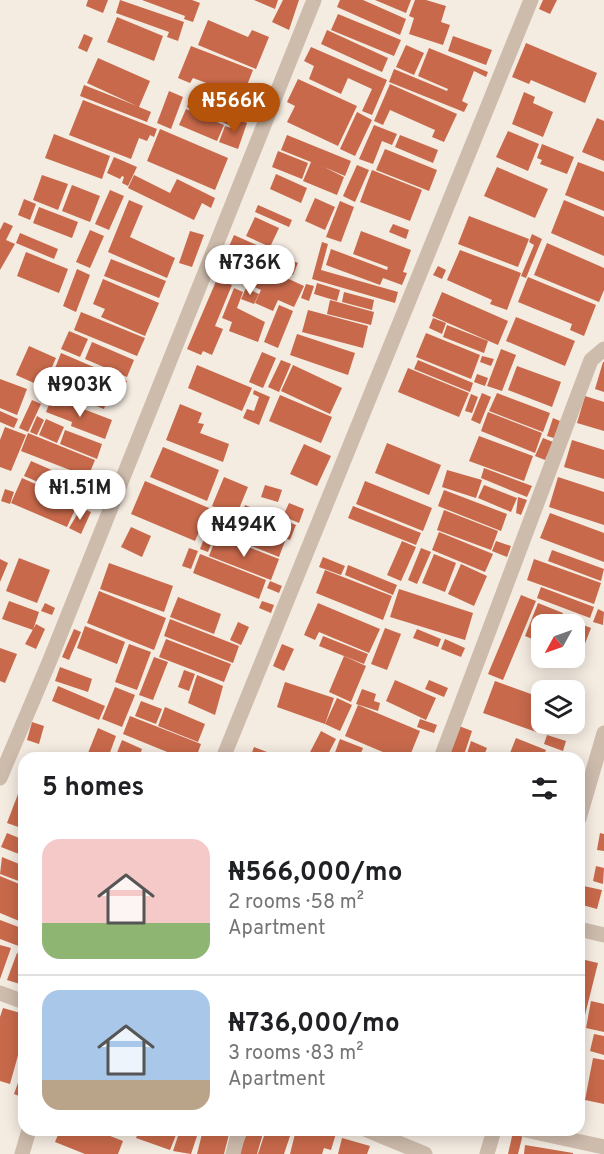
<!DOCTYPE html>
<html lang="en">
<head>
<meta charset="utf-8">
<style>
	:root { --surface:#fff; --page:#f6f6f6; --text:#202124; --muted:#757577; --line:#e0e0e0; --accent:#b45309 }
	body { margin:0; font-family:Overpass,sans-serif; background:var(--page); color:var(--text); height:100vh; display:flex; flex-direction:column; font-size:22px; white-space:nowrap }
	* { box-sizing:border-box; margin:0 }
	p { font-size:20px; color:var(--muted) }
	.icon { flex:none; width:33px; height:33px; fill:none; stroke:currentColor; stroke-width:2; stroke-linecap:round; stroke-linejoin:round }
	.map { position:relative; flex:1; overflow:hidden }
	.panel { position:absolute; left:18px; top:752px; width:567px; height:384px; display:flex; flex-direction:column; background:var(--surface); border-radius:18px; box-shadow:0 3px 15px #0003 }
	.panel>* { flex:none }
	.needle { width:39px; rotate:230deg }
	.fabs { position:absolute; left:531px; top:614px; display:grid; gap:12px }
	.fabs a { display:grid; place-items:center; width:54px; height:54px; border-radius:12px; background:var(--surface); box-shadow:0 3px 15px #0003; font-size:30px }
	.price { position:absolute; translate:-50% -51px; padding:0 14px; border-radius:21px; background:#fff; color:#222; font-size:20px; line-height:39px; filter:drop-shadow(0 2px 3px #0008) }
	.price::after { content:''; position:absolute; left:50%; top:36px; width:18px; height:14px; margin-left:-9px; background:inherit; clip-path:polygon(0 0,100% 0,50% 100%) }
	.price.current { background:var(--accent); color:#fff }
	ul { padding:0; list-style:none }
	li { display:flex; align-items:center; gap:18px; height:150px; padding:0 24px }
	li+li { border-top:2px solid var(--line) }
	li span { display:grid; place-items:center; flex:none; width:168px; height:120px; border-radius:18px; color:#555 }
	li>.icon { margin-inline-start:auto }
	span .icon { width:72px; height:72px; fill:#fffc; stroke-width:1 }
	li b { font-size:26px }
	h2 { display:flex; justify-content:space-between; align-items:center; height:72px; padding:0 24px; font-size:26px }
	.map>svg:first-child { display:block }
</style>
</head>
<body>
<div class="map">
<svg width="604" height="1154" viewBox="0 0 604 1154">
	<rect width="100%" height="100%" fill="#f4ebe1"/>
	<g fill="#c8694b">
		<polygon points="88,0 108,0 103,13 86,6"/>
		<polygon points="120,0 184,22 178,41 167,37 169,32 116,13"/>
		<polygon points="142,0 192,0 200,3 193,22 184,19 185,16"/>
		<polygon points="254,0 278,0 275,9"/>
		<polygon points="283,0 299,0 289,30 272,22"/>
		<polygon points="340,0 363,0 406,19 400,35 337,7"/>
		<polygon points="375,0 411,0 406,13"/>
		<polygon points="415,0 426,0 446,6 441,22 450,25 443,45 409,34 414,18 409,16"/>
		<polygon points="543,0 557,0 550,14 539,9"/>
		<polygon points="338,14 401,40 394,56 331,30"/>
		<polygon points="117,17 163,36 154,61 107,42"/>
		<polygon points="208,20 248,37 252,30 269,37 256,69 198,45"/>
		<polygon points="327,30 388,58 382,72 321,44"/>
		<polygon points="84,34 93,38 87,52 78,48"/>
		<polygon points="453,36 492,50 486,65 448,51"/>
		<polygon points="526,43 597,73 585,103 531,80 529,84 512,77"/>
		<polygon points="406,45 424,53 414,75 396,67"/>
		<polygon points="191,46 253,70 240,103 227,98 230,92 193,78 190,83 178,78"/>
		<polygon points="311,47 387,80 372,115 362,111 372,89 348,78 341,94 309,79 314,66 304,61"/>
		<polygon points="429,48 488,72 486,77 474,71 462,101 468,104 464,112 389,82 394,69 447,91 448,89 418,76"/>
		<polygon points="98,58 150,81 139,107 151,112 147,122 80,96 84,85 137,106 87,83"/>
		<polygon points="298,79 357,106 338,146 287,122 295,106 287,102"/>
		<polygon points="390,84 457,114 444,142 432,137 435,130 390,110 383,125 374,121"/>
		<polygon points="169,91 183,97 171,129 157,123"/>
		<polygon points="524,92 535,97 533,103 553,112 543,137 512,124"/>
		<polygon points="191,97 233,116 229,125 187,107"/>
		<polygon points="83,100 157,129 154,137 150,135 147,141 139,138 131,159 69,135"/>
		<polygon points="186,109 224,125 217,141 179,125"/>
		<polygon points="357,112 372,120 355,156 340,149"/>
		<polygon points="235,118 247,123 238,149 219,142 225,126 231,128"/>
		<polygon points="597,118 604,121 604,161 582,152"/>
		<polygon points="374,125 397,134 392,145 382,141 373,164 359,159"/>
		<polygon points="160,129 228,158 215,190 147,161"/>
		<polygon points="508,131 539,144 528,171 496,157"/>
		<polygon points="54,134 110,156 102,179 45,158"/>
		<polygon points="287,135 351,161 345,176 324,167 344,177 337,195 303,181 311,162 281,150"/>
		<polygon points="400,135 438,150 433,163 395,147"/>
		<polygon points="542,144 574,157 567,174 540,164 542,160 537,158"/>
		<polygon points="385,149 437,170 429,191 376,170"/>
		<polygon points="278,151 308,163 302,179 272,167"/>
		<polygon points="114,157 137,167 128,186 122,183 124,177 122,176 120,179 107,173"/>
		<polygon points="578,162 604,172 604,211 565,195"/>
		<polygon points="357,165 369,170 355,202 343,196"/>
		<polygon points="497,167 548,189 535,218 484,196"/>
		<polygon points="372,170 422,190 410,221 360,202"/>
		<polygon points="276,174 307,188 301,203 270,189"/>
		<polygon points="42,175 68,184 58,210 33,200"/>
		<polygon points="134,175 170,193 177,179 215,198 211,208 202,203 194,220 128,188"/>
		<polygon points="72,185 100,196 90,222 62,211"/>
		<polygon points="110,190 124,196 109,230 95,224"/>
		<polygon points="315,198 335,207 325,230 305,221"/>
		<polygon points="24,199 36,204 30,220 18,215"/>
		<polygon points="129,200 143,206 130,237 175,258 167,278 108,252"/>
		<polygon points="564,200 604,217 604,256 551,233"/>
		<polygon points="340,201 354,207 341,242 326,237"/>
		<polygon points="258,205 292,220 289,227 255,212"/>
		<polygon points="39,207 78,222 72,238 33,223"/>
		<polygon points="469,216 529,239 518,267 458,244"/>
		<polygon points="255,217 279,228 270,247 246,236"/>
		<polygon points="4,222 13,226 6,240 15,244 0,270 0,230"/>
		<polygon points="393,224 409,230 406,239 389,232"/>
		<polygon points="90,230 104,236 90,268 76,262"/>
		<polygon points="190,231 204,235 192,267 179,263"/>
		<polygon points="361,231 411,250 403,272 407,273 402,285 383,278 380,285 326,265 331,249 387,270 388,267 353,254"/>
		<polygon points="20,233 58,249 54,259 16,243"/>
		<polygon points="532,234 542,239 526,278 521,276 534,245 529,242"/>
		<polygon points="234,235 298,263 293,275 277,269 279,264 263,257 261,260 241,252 233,271 221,265"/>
		<polygon points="322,242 328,244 321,270 398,292 395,303 312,279"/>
		<polygon points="547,243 604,268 604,290 599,302 534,275"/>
		<polygon points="460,250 521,273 507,310 490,304 492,300 447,280"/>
		<polygon points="26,252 68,269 59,293 17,276"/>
		<polygon points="111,259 166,281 159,298 104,276"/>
		<polygon points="245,259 304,286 294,307 278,300 273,311 255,303 261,290 236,278"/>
		<polygon points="438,266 446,270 442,279 433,275"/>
		<polygon points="77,269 90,275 76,312 63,306"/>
		<polygon points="528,277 596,305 584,336 570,330 572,324 518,302"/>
		<polygon points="103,279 159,303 145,336 101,317 105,309 93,304"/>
		<polygon points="217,279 232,285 215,326 223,329 212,355 203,351 201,355 187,349"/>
		<polygon points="317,283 340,290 337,301 314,294"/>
		<polygon points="306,284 314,286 309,301 301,298"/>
		<polygon points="234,288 243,292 237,308 265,322 258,342 229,331 232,322 222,318"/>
		<polygon points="246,288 259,294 254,304 241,299"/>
		<polygon points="344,292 374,300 372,310 342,302"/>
		<polygon points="442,292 508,321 498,345 432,316"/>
		<polygon points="330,300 374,312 371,325 327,314"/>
		<polygon points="279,305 293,311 278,348 264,342"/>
		<polygon points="308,310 368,326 363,348 302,332"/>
		<polygon points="81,312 145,338 137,356 74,330"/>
		<polygon points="516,317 575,341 565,366 506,341"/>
		<polygon points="433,318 446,323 442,334 429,328"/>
		<polygon points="447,325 488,341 484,353 443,337"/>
		<polygon points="69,331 88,339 80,357 61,349"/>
		<polygon points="426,333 480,355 471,379 416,357"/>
		<polygon points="297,334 355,353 348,375 290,355"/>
		<polygon points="92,342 134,360 127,377 85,359"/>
		<polygon points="29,346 56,358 43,387 16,375"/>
		<polygon points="501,349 516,355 502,391 487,386"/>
		<polygon points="262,352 276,358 263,388 249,382"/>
		<polygon points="61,353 96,368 90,383 67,373 58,396 46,391"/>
		<polygon points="482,356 494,359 491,366 480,362"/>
		<polygon points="281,360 291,364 279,392 268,387"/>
		<polygon points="418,360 473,383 470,392 414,369"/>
		<polygon points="603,362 604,362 604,392 595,389"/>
		<polygon points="197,365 252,388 242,411 188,388"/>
		<polygon points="293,365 342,388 330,414 281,391"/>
		<polygon points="517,366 561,382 552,407 508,390"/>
		<polygon points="408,368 469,393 459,417 398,392"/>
		<polygon points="100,369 127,381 120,396 93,384"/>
		<polygon points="477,374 488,378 485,386 474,382"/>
		<polygon points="0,379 27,389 17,415 0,408"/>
		<polygon points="87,386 109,395 104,409 81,400"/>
		<polygon points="254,390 270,397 259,425 243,418 247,409 254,411 259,397 253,394"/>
		<polygon points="482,393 491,397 480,424 471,420"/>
		<polygon points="497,393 550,413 543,432 489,411"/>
		<polygon points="471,394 478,397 472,413 465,411"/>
		<polygon points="280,395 332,417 321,443 269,421"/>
		<polygon points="585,396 604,402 604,431 577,423"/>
		<polygon points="52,397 112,420 105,439 71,426 72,422 46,412"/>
		<polygon points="32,400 41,404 28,432 19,428"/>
		<polygon points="180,404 202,413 198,423 204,424 200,433 229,444 223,462 166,440"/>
		<polygon points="0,411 18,419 14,428 0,422"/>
		<polygon points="488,412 542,433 535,453 481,431"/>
		<polygon points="37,416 44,420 37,435 30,432"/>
		<polygon points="553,418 560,421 554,438 547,436"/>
		<polygon points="46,419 64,427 57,443 39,435"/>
		<polygon points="5,427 26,435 11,471 0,467 0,440"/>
		<polygon points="65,430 102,444 97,459 60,444"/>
		<polygon points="28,433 95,460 88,477 21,451"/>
		<polygon points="479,436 533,456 524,481 469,461"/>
		<polygon points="543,438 553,442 545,460 535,456"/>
		<polygon points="572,440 604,450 604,479 564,467"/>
		<polygon points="387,443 441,465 429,495 375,473"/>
		<polygon points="304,444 331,456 317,486 290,474"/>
		<polygon points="163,447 219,470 207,501 150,477"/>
		<polygon points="31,461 86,485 80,500 24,476"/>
		<polygon points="484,468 532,486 527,497 481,478"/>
		<polygon points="447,470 482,480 476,498 442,487"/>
		<polygon points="224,477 248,487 236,516 212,506"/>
		<polygon points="558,477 604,492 604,525 549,507"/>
		<polygon points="22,478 78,503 67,527 11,503"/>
		<polygon points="145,481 209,508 195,541 131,514"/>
		<polygon points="365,481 432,508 423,531 356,504"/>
		<polygon points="265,485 282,490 278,502 261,497"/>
		<polygon points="484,485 517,498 511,512 478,498"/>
		<polygon points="5,489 14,492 10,504 1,501"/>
		<polygon points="444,490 507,514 501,531 438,506"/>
		<polygon points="518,497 527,500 521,515 516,513"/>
		<polygon points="289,503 304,509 299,523 283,516"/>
		<polygon points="245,505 296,525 290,540 240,519"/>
		<polygon points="353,506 421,533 416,545 348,518"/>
		<polygon points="81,508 91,512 81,534 69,528"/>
		<polygon points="444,510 498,531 491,550 437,530"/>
		<polygon points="216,512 285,541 279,557 209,529"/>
		<polygon points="550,513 604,533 604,562 540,538"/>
		<polygon points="131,527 151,536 142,557 121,547"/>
		<polygon points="207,531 215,534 208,552 200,549"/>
		<polygon points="439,532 493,554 485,572 432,550"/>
		<polygon points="217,535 279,559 271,580 209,556"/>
		<polygon points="402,541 416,547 401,581 387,575"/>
		<polygon points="496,541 511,546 507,557 492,551"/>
		<polygon points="189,548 198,551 191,569 182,566"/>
		<polygon points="421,548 431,552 417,584 408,580"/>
		<polygon points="552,550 604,569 601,581 548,561"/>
		<polygon points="200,554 266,580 259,599 193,573"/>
		<polygon points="434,554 456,563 445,592 422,583"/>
		<polygon points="323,557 345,566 341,575 319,567"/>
		<polygon points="19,558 50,570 37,603 6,591"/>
		<polygon points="0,559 8,563 0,582"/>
		<polygon points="534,559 601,583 594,604 527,580"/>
		<polygon points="109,563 173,586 164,612 100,589"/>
		<polygon points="461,564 487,576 474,606 448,594"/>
		<polygon points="348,565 397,585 393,595 345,575"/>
		<polygon points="325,570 392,596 383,620 316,593"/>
		<polygon points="270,581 282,586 279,593 267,588"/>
		<polygon points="541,587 594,607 590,618 537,598"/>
		<polygon points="399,589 473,613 465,640 390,617"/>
		<polygon points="99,591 166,618 154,650 87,623"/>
		<polygon points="521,595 536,601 503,680 488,674"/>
		<polygon points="178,597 221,614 214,634 170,617"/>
		<polygon points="9,601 39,612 33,630 2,619"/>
		<polygon points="262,601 274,605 271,613 259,608"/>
		<polygon points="45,603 55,608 52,615 41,611"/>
		<polygon points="318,603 380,629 369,653 319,632 315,640 304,635"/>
		<polygon points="538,603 563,613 559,624 542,624 542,643 525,636"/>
		<polygon points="598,609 604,612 603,625 593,622"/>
		<polygon points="563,617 591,628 581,654 574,652 574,624 560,624"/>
		<polygon points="170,619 239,646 233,663 164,636"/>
		<polygon points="238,622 249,627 241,645 230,640"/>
		<polygon points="36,624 45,629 36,649 25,644"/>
		<polygon points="85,626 125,642 117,664 77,648"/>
		<polygon points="385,628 401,634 387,670 371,664"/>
		<polygon points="74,629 81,632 69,660 62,657"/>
		<polygon points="417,629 441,639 438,647 413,638"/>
		<polygon points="323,636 368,654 364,664 319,646"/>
		<polygon points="166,639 231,664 224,682 159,657"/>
		<polygon points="445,639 465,648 461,657 441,649"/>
		<polygon points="129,644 151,652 137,690 115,682"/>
		<polygon points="282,644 294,649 284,671 273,666"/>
		<polygon points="0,648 17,654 5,683 0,681"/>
		<polygon points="344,656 366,666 351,702 329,692"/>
		<polygon points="154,657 168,662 153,700 139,695"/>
		<polygon points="60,667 92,679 88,692 55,681"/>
		<polygon points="184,670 195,674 189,691 178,687"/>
		<polygon points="197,675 223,686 215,715 188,703"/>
		<polygon points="395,680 436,698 426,720 386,701"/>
		<polygon points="429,680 448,688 444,697 425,689"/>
		<polygon points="495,681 542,698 542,723 546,723 542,734 483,713"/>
		<polygon points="285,682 334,698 325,724 277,707"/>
		<polygon points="58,686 105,706 99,720 52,701"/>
		<polygon points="115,687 135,695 122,727 102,719"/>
		<polygon points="362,689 376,694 374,701 380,703 378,711 356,704"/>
		<polygon points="337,698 352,705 340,731 325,724"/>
		<polygon points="141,701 162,709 156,724 135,716"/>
		<polygon points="358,705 420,731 409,758 397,758 345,736"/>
		<polygon points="165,707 205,724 198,742 158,726"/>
		<polygon points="130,716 201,744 196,758 182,758 123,734"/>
		<polygon points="420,719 437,725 434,733 417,727"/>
		<polygon points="32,722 44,726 39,744 27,740"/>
		<polygon points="459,726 472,731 463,758 450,755"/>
		<polygon points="98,728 116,736 108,758 86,758"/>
		<polygon points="321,731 336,739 326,758 307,758"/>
		<polygon points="547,735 566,741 563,751 544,744"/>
		<polygon points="516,738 546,750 543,758 508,758"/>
		<polygon points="340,739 363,748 359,758 333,758"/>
		<polygon points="122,740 142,749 139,758 115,758"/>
		<polygon points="471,741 487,748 483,758 466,757"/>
		<polygon points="254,747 280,757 280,758 250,758"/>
		<polygon points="18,794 24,797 24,829 7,823"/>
		<polygon points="7,833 24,840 24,856 1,847"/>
		<polygon points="600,833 604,834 604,851 597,850"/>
		<polygon points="2,857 24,866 24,883 0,874"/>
		<polygon points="596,866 604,868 603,884 593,881"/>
		<polygon points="0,876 24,886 24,923 0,913"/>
		<polygon points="579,885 602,890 597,909 579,904"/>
		<polygon points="0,920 24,929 24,948 0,939"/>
		<polygon points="0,945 11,948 0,979"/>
		<polygon points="17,953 24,956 23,985 7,980"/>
		<polygon points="581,959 598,963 582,1027 579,1027"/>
		<polygon points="591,1001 604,1004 604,1032 586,1028"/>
		<polygon points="3,1008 24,1014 24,1034 10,1084 0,1081 0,1017"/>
		<polygon points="594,1034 604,1036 604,1055 590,1051"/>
		<polygon points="593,1058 604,1060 604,1104 585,1100"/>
		<polygon points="24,1066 24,1098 14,1094"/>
		<polygon points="60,1130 95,1130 123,1141 118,1154 85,1154 55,1142"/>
		<polygon points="139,1130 160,1130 176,1135 170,1150 136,1138"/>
		<polygon points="180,1130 199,1130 191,1154 173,1151"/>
		<polygon points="203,1130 230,1130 224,1154 197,1154"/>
		<polygon points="248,1130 264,1130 257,1154 239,1154"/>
		<polygon points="266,1130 292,1130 284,1154 258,1154"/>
		<polygon points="296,1130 337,1130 331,1150 324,1148 322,1154 290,1154"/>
		<polygon points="513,1132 523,1134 518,1154 508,1154"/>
		<polygon points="342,1138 370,1146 367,1154 338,1154"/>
		<polygon points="525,1145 573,1153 573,1154 524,1154"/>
	</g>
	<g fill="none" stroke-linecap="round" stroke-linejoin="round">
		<g stroke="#cdbbac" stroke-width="15">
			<polyline points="223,758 531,0"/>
			<polyline points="441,758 591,360 604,349"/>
			<polyline points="0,778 50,660 314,0"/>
			<polyline points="579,819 604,733"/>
			<polyline points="579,929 604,935"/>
			<polyline points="0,993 24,1002"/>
			<polyline points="367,1130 425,1154"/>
			<polyline points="525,1130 604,1147"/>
			<polyline points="22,1154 29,1130"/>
			<polyline points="233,1154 239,1130"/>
			<polyline points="487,1154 494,1130"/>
		</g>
	</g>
</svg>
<div class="fabs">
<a><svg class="needle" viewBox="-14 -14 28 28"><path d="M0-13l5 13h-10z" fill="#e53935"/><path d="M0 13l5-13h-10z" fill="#757577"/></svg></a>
<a><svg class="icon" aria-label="layers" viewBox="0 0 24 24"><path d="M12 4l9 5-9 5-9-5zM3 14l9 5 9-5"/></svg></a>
</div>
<b class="price current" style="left:234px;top:134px">₦566K</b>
<b class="price" style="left:250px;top:296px">₦736K</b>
<b class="price" style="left:80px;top:418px">₦903K</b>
<b class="price" style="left:80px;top:521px">₦1.51M</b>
<b class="price" style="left:244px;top:558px">₦494K</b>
<section class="panel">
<h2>5 homes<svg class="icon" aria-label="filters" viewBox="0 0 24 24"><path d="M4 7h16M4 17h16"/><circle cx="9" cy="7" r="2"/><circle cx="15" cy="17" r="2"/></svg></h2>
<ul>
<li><span style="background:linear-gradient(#f6c9c9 70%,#8fb573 0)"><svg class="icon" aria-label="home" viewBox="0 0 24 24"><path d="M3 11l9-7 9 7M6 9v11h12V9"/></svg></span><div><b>₦566,000/mo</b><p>2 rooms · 58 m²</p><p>Apartment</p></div></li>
<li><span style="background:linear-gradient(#a9c7e8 75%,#b9a48a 0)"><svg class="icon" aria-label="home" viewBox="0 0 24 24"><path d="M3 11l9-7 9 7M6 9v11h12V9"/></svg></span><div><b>₦736,000/mo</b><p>3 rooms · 83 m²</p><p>Apartment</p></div></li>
</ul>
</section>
</div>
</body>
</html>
